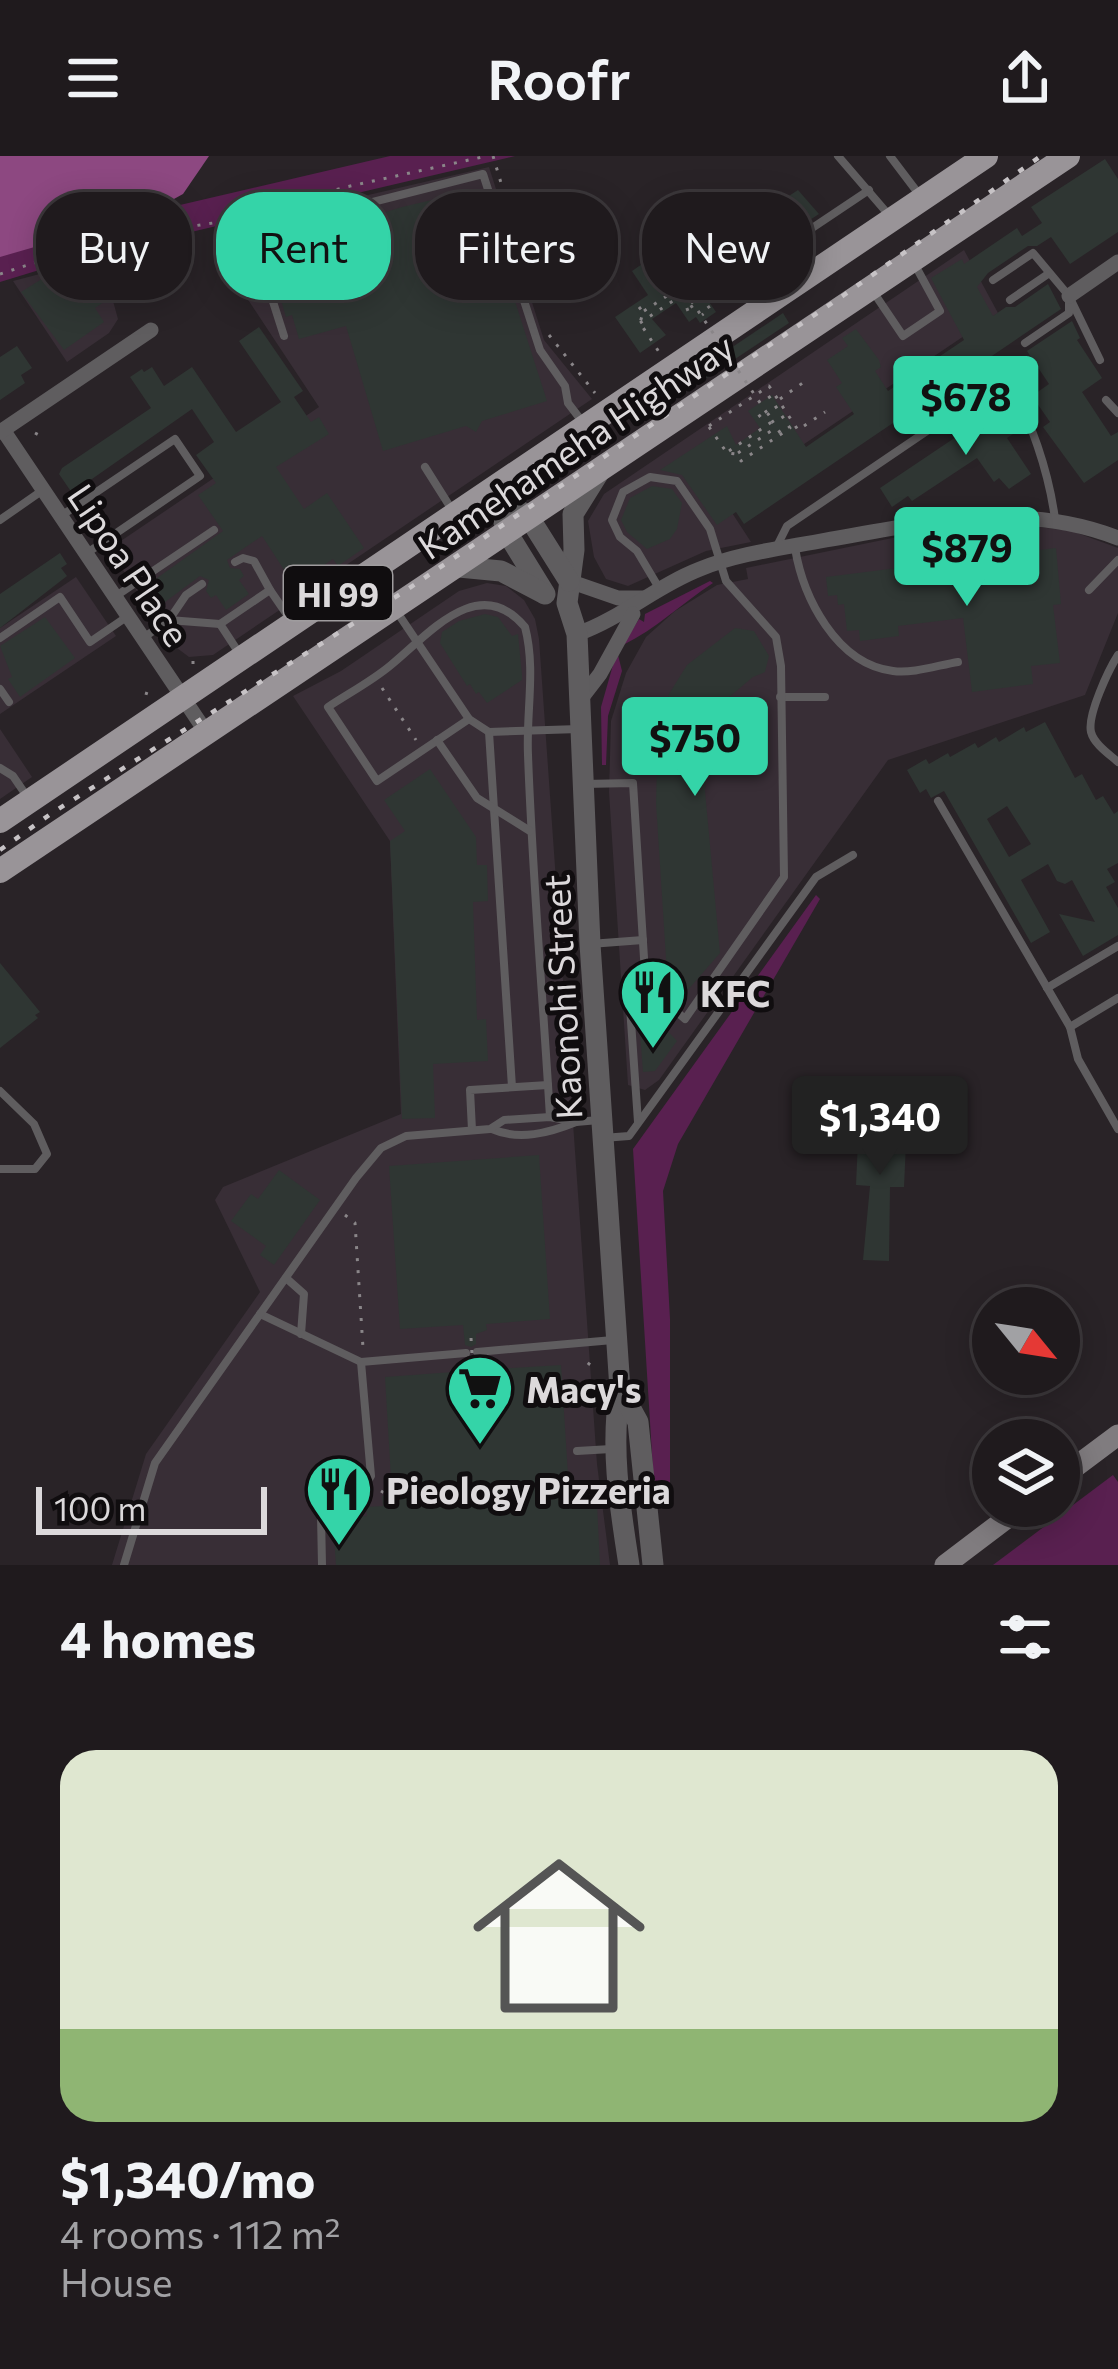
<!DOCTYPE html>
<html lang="en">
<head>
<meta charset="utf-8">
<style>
	:root { --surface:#1f1a1d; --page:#2c272a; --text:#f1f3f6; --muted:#a1a1a4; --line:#3c383b; --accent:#34d4a8 }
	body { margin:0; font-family:Commissioner,sans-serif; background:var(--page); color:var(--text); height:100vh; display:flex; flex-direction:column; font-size:45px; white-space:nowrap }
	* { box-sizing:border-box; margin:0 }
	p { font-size:39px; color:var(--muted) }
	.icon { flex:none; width:66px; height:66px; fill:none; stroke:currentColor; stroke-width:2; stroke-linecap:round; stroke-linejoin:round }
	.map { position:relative; height:1409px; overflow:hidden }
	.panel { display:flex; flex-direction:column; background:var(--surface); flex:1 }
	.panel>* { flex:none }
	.top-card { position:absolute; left:36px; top:36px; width:1047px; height:108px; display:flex; gap:24px }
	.needle { width:78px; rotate:120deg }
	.buttons { position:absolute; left:972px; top:1131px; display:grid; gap:24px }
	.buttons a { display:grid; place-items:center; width:108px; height:108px; border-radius:50%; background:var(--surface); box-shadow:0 6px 30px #0003,0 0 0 3px var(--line); font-size:60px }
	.scale { position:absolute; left:36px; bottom:30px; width:231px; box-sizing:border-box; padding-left:12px; border:6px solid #dcd9db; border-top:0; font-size:33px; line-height:42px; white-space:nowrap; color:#dcd9db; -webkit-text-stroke:9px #100d0f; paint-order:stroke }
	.price { position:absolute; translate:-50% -102px; padding:0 27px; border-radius:12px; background:var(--accent); color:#111; font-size:39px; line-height:78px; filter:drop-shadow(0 3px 6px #0008) }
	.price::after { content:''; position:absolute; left:50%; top:72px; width:36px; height:27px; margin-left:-18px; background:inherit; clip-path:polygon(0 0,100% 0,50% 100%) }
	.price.selected { background:#222; color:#fff }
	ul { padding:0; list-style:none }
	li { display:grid; align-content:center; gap:24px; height:636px; padding:0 60px }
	li span { display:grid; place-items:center; height:372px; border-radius:36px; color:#555 }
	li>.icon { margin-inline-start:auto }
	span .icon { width:216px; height:216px; fill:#fffc; stroke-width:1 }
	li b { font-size:51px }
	h2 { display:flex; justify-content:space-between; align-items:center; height:144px; padding:0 60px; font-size:51px }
	.tag { padding:0 42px; border-radius:48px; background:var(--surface); box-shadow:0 6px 30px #0003,0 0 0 3px var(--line); font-size:42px; line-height:108px }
	.tag.selected { background:var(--accent); color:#111 }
	header { display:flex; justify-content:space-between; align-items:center; height:156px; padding:0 60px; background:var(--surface); font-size:54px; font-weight:600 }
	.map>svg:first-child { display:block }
</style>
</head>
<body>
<header><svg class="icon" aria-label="menu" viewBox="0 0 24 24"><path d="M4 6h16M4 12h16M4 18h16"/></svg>Roofr<svg class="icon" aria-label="share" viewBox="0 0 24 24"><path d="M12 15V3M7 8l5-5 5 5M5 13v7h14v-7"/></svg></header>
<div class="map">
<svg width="1118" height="1409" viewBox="0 0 1118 1409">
	<rect width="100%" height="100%" fill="#292327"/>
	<g fill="#382e36">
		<polygon points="489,11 544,184 592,243 213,499 189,501 173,489 109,393 319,251 239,130 222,73"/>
		<polygon points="139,92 150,121 113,145 118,163 109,177 67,206 13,125"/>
		<polygon points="964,94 998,157 723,343 751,386 706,395 628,430 606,423 594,401 588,365 604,338"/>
		<polygon points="1031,370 1072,375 1118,392 1118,457 1085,539 888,604 659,924 645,934 628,929 609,636 611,565 626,517 646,481 675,455 717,429 748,423 746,412 912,378"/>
		<polygon points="76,421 116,480 0,558 0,472"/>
		<polygon points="487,427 506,430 524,444 535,463 539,483 597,1308 610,1409 112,1409 146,1298 260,1136 215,1044 223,1031 401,958 390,685 293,540 341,515 459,435"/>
		<polygon points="0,573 32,621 0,643"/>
	</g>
	<g fill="#592050">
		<polygon points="390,0 515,0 72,104 0,126 0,96 107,66"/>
		<path d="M710,425L713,427C682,447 656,473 623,489L639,463L644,466L645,458Z"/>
		<polygon points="617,495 622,515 608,560 606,609 602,609 601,551"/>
		<polygon points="816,739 820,743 678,988 663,1035 670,1163 670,1344 660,1345 654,1330 633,993"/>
		<polygon points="1113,1319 1118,1326 1118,1409 993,1409"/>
	</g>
	<polygon fill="#8d4881" points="0,0 209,0 183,38 145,59 0,101"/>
	<g fill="#2f3633" fill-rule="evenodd">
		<polygon points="1105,3 1118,23 1118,76 1070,108 1051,81 1037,90 1028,90 988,117 977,131 993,160 1006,151 1015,151 1048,128 1061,153 744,368 736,356 717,369 682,319 660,314 727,270 736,289 760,272 748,255 772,239 806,291 854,258 836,231 842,227 827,204 848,190 842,182 856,173 879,204 881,211 875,215 888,235 964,184 931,122 962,103 964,108 1017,72 1022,80 1042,67 1031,51"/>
		<polygon points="479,33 547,245 482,265 476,276 466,270 383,295 346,170 299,183 292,159 286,161 278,134 297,128 285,87 402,51"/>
		<polygon points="751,33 766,55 798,34 819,58 744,107 723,74 696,92 699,98 683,108 716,156 700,167 696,161 689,166 676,147 652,163 666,179 640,197 615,161 648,139 632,115"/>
		<polygon points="132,100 145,118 95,152 104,166 64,194 21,136 56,114 71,110 86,131"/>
		<polygon points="783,157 789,167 642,265 636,256"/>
		<polygon points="1072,165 1080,182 1077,184 1102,222 1082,236 1111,280 1118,276 1118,304 1084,327 1043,271 1050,266 1032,240 1049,228 1027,195"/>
		<polygon points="259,171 303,235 294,241 311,266 319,261 329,278 276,311 304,353 327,337 364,392 338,410 333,403 294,429 262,380 227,404 230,412 240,413 244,420 239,424 249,438 226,454 216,439 211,442 206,435 209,424 200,420 157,452 143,432 223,375 198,339 216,327 196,299 214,286 192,253 72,337 59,318 62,312 151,252 130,221 142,213 144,216 152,211 164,230 192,211 236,276 281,246 239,185"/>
		<polygon points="17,190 32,212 21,219 25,227 0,244 0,201"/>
		<polygon points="1008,246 1022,272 1007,282 1031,318 1009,333 999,322 994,326 977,302 912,345 908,340 892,351 880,332"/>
		<polygon points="652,330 672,333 682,347 677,373 670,383 647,393 627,376 621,364 630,342"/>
		<polygon points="1056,392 1061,448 1053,449 1060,507 1031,510 1033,528 972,536 963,462 898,470 899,480 860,485 859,474 847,475 844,448 838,449 837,439 828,440 826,421"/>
		<polygon points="60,397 67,408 61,412 67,420 0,472 0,438"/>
		<polygon points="485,458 498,461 512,480 518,478 522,519 522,524 487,547 479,536 476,538 470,528 467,530 440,487 442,476 459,465"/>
		<polygon points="45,461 75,502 20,541 8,523 12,521 0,490"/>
		<polygon points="735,472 754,475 769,500 765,516 753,521 728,542 710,579 705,635 720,797 687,835 667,818 656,647 658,570 669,538 687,509"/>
		<path d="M1045,566L1075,622L1082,618L1096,644L1103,640L1114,658L1118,655V707L1107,713L1115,726L1106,731L1118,752V779L1083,800L1059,758L1095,766L1072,724L1065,728L1057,725L1048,708L1021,724L1050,776L1031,787L944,635L931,642L926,633L920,637L907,614L926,603L929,608L948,597L950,601L975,587L978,592L996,581L999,586L1024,571L1026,576ZM1007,650L1031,688L1009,701L987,663Z"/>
		<polygon points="430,613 476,681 477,709 487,709 488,745 473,746 477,864 486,863 488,905 433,908 435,962 402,963 390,685 405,675 384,644"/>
		<polygon points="0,807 40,856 35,859 38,862 0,892"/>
		<polygon points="651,863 652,871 663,870 677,885 655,915 643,916 639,864"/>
		<polygon points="859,963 907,965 904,1031 890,1031 889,1105 863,1104 870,1030 856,1029"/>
		<polygon points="539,999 550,1163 486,1168 487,1174 476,1178 476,1188 471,1191 465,1189 463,1169 400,1173 389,1010"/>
		<polygon points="279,1014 320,1044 274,1109 260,1099 266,1090 231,1065 251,1038 258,1043"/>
		<polygon points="472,1202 478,1204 478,1214 561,1209 570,1350 597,1348 600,1409 336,1409 333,1367 338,1362 367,1360 366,1351 383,1350 382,1340 392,1339 385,1221 467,1215 466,1205"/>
	</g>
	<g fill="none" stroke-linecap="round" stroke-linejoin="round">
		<g stroke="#8a8689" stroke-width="3" stroke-dasharray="3 9" stroke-linecap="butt">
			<polyline points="493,0 518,84"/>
			<polyline points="0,118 108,83 213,67 346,31 487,0"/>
			<polyline points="678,125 687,119 710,153 702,159"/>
			<polyline points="639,151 643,156 640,167 659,196"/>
			<polyline points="644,155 682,130"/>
			<polyline points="640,167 686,136 694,149 686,154"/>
			<polyline points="549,179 595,237"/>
			<polyline points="780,243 804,226"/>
			<polyline points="709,270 769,230 798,274 825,256"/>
			<polyline points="709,271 727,297 736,298 741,305 790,272 768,239"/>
			<polyline points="35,277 39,279"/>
			<polyline points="729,295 773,265 766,255 758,261"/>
			<polyline points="738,297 777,271"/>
			<polyline points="193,508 193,505"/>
			<polyline points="382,532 416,584"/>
			<polyline points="145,537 148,538"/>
			<polyline points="573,917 578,917"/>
			<polyline points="345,1059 355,1067 363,1192"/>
			<polyline points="588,1209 591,1205"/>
			<polyline points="472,1211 473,1215"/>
			<polyline points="381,1335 388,1339"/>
		</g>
		<g stroke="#5f5d5f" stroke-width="8">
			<polyline points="838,0 888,58"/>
			<polyline points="890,0 918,37"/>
			<polyline points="721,87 742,119 869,34"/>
			<polyline points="993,124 1033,97 1069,140 1100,204"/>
			<polyline points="872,134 903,180 940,155 915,109"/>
			<polyline points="1010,144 1048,118"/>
			<polyline points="284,180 251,77 483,18 540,194 565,230 568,247 581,264"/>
			<polyline points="1025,187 1069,157 1069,141"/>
			<polyline points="1106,244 1118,257"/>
			<polyline points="425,311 454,357"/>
			<polyline points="61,360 175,283 200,320 87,397"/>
			<polyline points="0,364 43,334"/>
			<path d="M776,392L787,370L1005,222C1031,260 1049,318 1055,363"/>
			<path d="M795,392C803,441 836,508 893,515C912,518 939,509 958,506"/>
			<polyline points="235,406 243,402 254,405 270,434"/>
			<polyline points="1089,434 1118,404"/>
			<polyline points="116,440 214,374"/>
			<polyline points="397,456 469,563 489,576 579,573"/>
			<polyline points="169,464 186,439 202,428"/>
			<polyline points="0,482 60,441 90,486 128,460"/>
			<polyline points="143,482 169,464 220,468"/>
			<polyline points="239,497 220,468 270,434 292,466"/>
			<path d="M1118,499C1109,513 1087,559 1091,576C1094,588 1109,598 1118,606"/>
			<polyline points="0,533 9,546"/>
			<polyline points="780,541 825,541"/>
			<path d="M469,563L377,625L328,551C349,537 372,525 391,509C429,478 479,416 525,471C536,513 526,556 528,599C532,709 541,819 548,929"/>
			<polyline points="489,576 512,931"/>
			<polyline points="437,584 477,642 530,675"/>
			<polyline points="0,612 13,620 26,639"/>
			<polyline points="584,628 633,627 645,818 653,835 685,863 784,721 781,510 776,481 726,425 710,373 677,325 650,321 623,336 612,364 620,381 637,395 659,432"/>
			<polyline points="938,645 1070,871 1078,903 1118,973"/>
			<polyline points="590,788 643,784"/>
			<polyline points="1047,832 1118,790"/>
			<polyline points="1070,871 1118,842"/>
			<polyline points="0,935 34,968 47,998 35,1013 0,1013"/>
			<polyline points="638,966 630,851 649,827"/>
			<path d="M492,973C519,985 549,977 576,966"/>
			<polyline points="472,974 470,934 548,929 550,961"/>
			<polyline points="603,982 629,980 816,721 853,699"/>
			<polyline points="286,1122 304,1138 301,1178"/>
			<polyline points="260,1158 361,1206"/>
			<polyline points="477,1196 613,1184"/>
			<polyline points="577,1295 611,1293"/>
			<polyline points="124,1409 155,1307 356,1022 381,992 406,980 490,973 504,964 550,961 576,966 599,964"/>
			<path d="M322,1409L321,1359C336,1342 360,1341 371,1320L361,1206L466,1197"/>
		</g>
		<g stroke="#5f5d5f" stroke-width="15">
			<polyline points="1069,140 1118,106"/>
			<polyline points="3,274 206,576"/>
			<polyline points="0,276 151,174"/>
			<polyline points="569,425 618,442 643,442"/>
			<path d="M577,478C622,462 656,430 700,413C739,397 784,392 826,384C924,367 1022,344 1118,382"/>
			<polyline points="580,544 600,518 633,458"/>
		</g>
		<g stroke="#5f5d5f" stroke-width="21">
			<path d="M598,318L573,358L574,394L567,447L577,478L590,788L620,1233C610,1292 620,1351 629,1409"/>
			<polyline points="493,333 530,363 569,425"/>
			<polyline points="493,333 508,378 545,438"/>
			<polyline points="459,411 501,415 543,437"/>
			<polyline points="620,1233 638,1266 653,1409"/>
		</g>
		<g stroke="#807c7f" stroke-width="21">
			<polyline points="1059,1323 1118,1279"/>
			<polyline points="945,1409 1023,1350"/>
		</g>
		<g stroke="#999498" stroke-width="24">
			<polyline points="0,665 986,0"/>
			<polyline points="0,715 1068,0"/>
		</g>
		<polyline stroke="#c7c3c6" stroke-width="4.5" stroke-dasharray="6 12" stroke-linecap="butt" points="0,694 52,657 405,435 844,139 1041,0"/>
		<g stroke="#8a8689" stroke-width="3" stroke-dasharray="3 9" stroke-linecap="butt">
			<polyline points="678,125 781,278"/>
			<polyline points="686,154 696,150"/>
			<polyline points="471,1182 473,1215"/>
		</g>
	</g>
	<defs>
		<symbol id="restaurant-pin" viewBox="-11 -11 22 30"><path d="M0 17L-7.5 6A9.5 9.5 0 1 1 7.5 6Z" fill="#34d4a8" stroke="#100d0f"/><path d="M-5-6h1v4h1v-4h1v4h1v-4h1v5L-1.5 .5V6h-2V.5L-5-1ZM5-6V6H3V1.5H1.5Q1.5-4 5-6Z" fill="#111"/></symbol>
		<symbol id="supermarket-pin" viewBox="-11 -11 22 30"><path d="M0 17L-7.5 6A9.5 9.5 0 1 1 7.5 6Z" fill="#34d4a8" stroke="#100d0f"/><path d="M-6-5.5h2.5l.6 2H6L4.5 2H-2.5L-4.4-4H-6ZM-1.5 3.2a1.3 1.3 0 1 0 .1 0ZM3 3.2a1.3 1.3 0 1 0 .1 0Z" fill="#111"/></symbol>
	</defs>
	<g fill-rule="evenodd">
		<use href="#restaurant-pin" x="615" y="798" width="76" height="104"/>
		<use href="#supermarket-pin" x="442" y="1194" width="76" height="104"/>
		<use href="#restaurant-pin" x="301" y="1295" width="76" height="104"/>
	</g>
	<g text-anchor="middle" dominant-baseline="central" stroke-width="10" stroke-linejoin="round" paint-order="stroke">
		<rect fill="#100d0f" stroke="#9f9c9e" stroke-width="3" x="284" y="410" width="108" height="54" rx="9"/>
		<g font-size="33" font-weight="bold" fill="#dcd9db">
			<text x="338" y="437">HI 99</text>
		</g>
		<g font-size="36" fill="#dcd9db" stroke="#100d0f">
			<text transform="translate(575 289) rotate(-34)">Kamehameha Highway</text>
			<text transform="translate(130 408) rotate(56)">Lipoa Place</text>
			<text transform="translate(561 841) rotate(-93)">Kaonohi Street</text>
		</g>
		<g font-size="36" font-weight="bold" fill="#dcd9db" stroke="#100d0f" text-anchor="start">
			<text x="700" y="836">KFC</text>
			<text x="526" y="1232">Macy's</text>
			<text x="386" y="1333">Pieology Pizzeria</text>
		</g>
	</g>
</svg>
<div class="buttons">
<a><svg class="needle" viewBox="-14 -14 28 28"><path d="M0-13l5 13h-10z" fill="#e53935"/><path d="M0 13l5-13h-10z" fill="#a1a1a4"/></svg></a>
<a><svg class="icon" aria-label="layers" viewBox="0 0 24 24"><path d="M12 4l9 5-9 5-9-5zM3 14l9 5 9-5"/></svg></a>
</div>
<div class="scale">100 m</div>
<b class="price" style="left:966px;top:302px">$678</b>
<b class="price" style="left:967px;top:453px">$879</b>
<b class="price" style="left:695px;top:643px">$750</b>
<b class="price selected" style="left:880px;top:1022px">$1,340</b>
<div class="top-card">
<a class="tag">Buy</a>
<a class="tag selected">Rent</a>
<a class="tag">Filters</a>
<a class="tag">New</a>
</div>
</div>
<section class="panel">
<h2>4 homes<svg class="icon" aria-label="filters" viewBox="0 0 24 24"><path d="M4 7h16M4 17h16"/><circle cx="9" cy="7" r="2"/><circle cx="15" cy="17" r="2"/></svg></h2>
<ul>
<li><span style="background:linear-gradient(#dfe7d0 75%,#8fb573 0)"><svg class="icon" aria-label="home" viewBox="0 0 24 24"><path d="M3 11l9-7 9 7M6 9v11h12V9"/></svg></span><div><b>$1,340/mo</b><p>4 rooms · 112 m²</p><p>House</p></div></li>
</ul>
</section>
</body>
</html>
